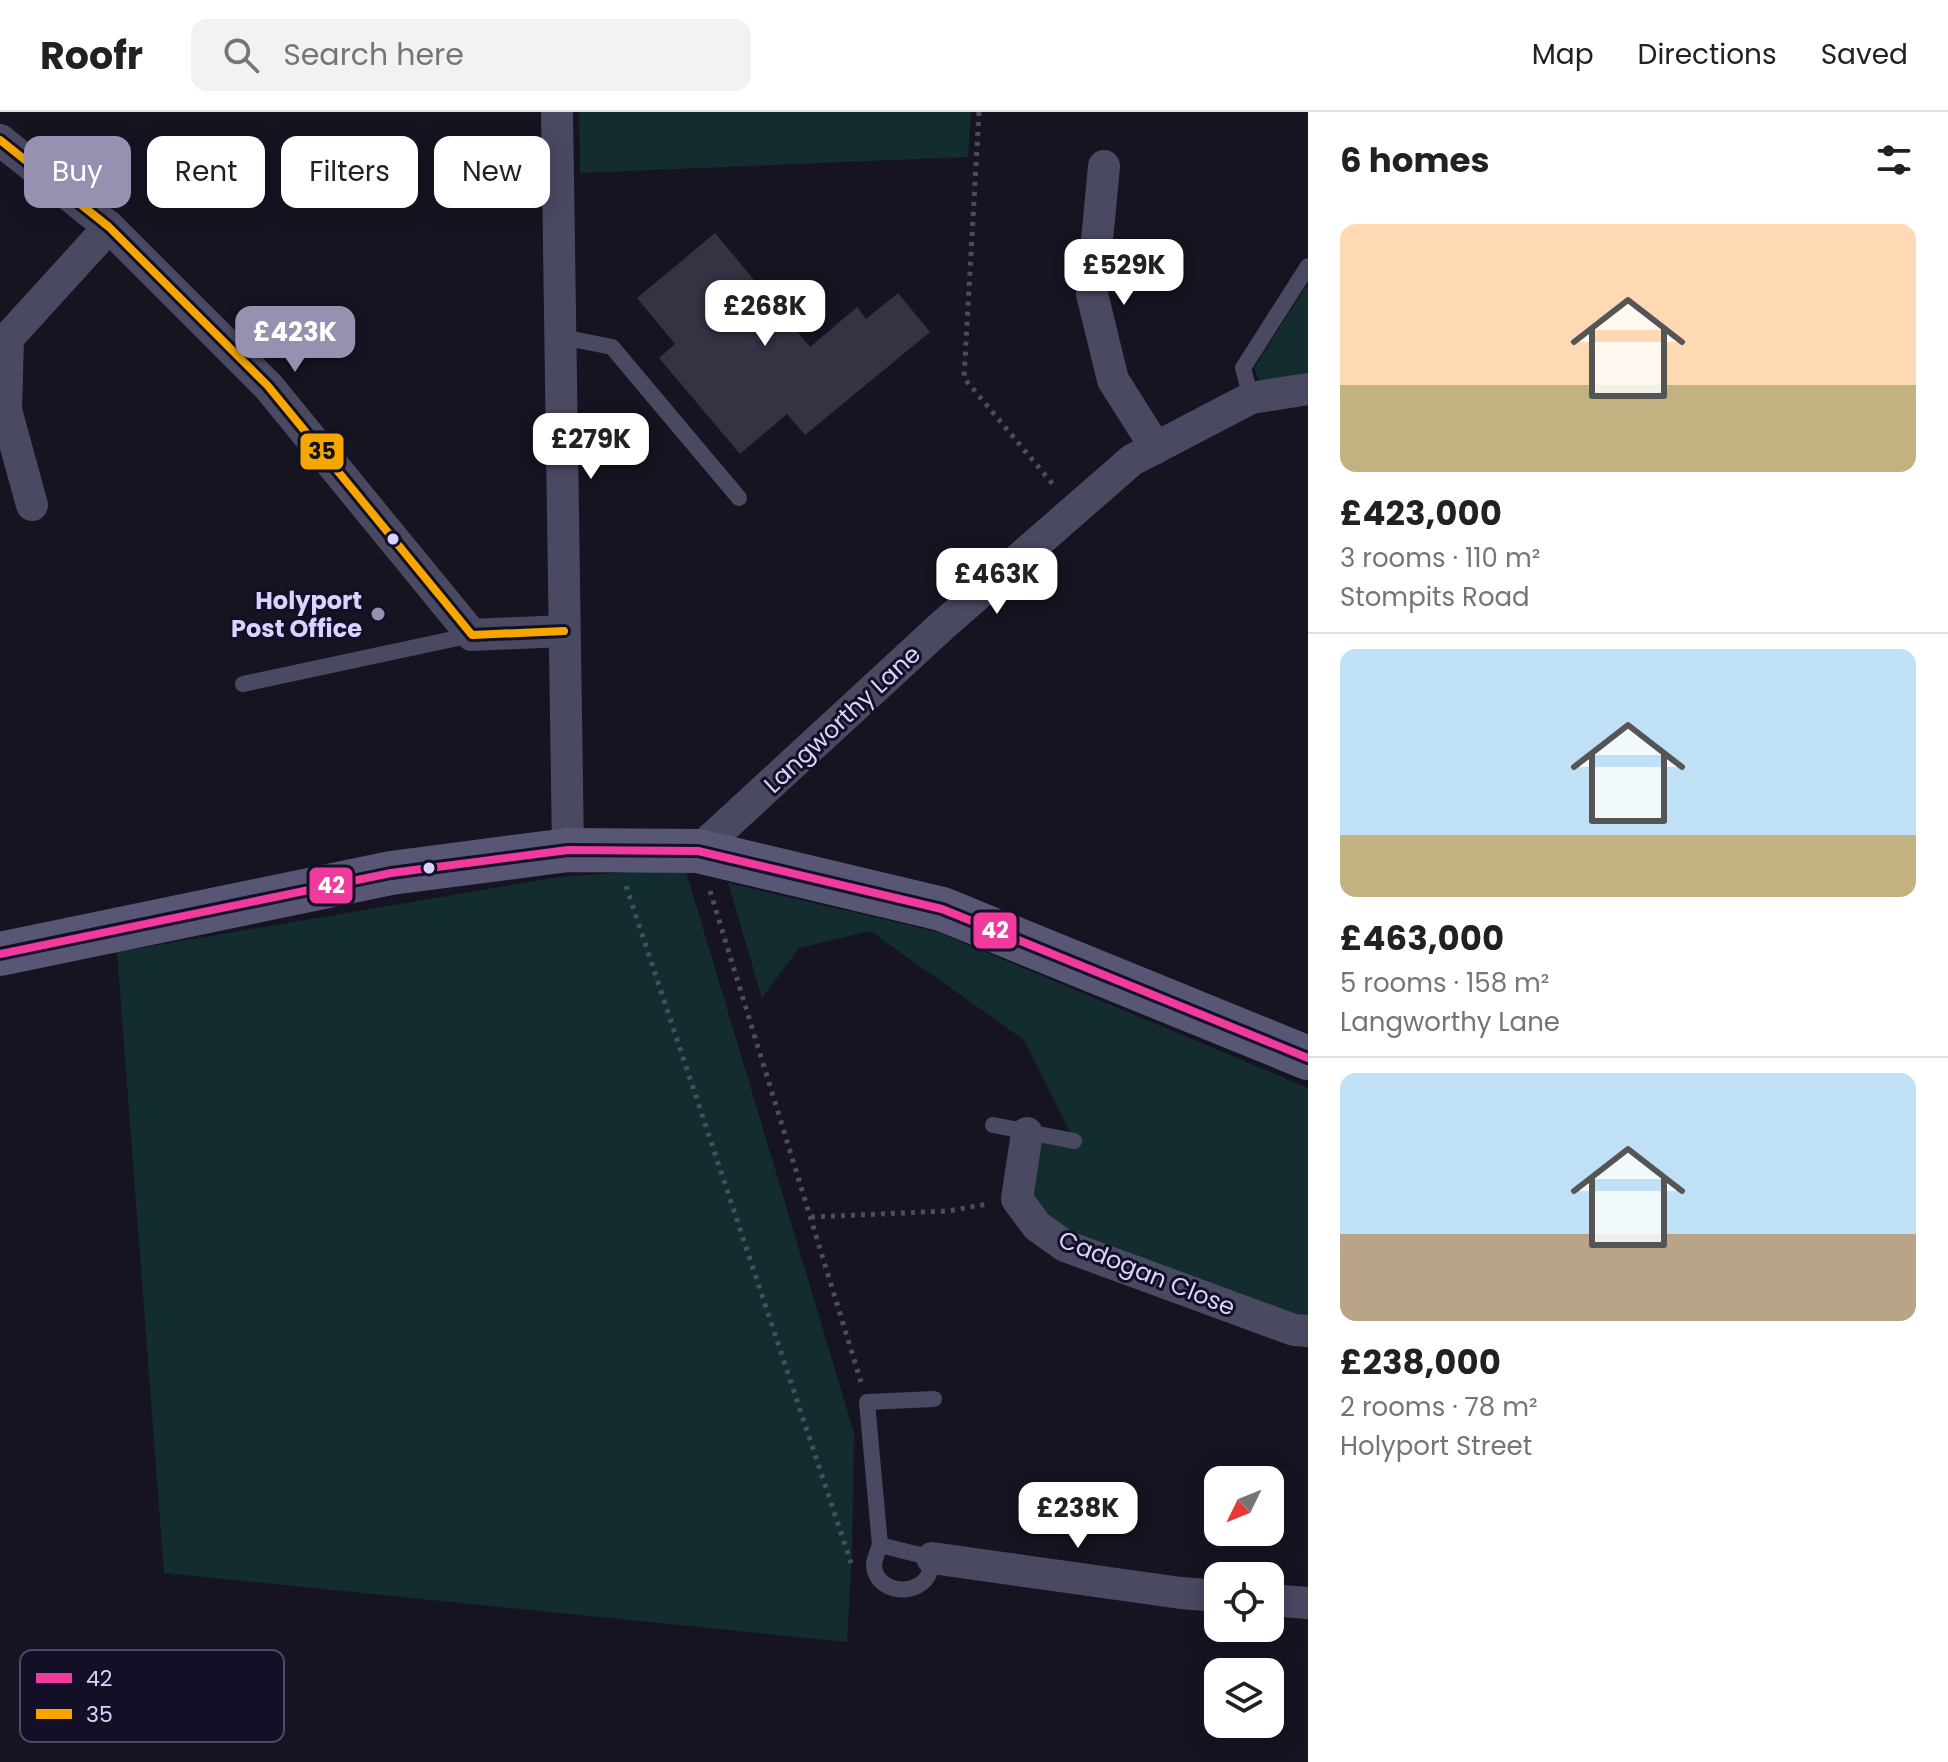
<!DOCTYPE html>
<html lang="en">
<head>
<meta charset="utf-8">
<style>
	:root { --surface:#fff; --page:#f2f2f2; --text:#202124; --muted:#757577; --line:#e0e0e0; --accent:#9591b1 }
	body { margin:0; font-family:Poppins,sans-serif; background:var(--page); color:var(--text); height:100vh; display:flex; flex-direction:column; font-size:30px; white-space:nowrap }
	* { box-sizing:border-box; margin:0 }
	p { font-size:26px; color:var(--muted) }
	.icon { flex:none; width:44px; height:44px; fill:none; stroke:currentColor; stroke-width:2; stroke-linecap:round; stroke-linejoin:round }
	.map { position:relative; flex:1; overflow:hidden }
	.panel { display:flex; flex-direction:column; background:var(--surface); width:640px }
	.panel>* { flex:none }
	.hud { position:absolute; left:24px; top:24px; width:760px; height:72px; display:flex; gap:16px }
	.needle { width:52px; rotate:227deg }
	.buttons { position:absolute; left:1204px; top:1354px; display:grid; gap:16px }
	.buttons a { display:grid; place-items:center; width:80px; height:80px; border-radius:16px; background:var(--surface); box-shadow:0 4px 20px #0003; font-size:40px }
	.price { position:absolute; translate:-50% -68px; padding:0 18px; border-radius:16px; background:#fff; color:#222; font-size:26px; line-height:52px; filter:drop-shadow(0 2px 4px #0008) }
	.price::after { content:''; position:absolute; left:50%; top:48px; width:24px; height:18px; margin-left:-12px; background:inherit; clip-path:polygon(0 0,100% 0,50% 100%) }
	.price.active { background:var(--accent); color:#fff }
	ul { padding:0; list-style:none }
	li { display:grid; align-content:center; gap:16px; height:424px; padding:0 32px }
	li+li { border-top:2px solid var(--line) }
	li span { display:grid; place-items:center; height:248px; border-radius:16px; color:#555 }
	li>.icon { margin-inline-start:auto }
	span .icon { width:144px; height:144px; fill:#fffc; stroke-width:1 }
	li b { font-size:34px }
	h2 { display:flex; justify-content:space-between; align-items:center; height:96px; padding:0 32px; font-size:34px }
	.pill { padding:0 28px; border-radius:16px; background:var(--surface); box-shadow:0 4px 20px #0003; font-size:28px; line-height:72px }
	.pill.active { background:var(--accent); color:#fff }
	header { display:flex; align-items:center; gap:48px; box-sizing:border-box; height:112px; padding:0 40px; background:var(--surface); border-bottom:2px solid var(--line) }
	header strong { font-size:38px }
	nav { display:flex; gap:44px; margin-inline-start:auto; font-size:28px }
	.search { width:560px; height:72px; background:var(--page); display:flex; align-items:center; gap:20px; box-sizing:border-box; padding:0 28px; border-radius:16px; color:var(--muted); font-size:30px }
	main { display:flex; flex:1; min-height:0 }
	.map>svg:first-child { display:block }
</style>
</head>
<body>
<header>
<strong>Roofr</strong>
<div class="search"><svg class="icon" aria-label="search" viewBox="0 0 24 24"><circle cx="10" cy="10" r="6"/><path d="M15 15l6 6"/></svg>Search here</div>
<nav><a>Map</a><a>Directions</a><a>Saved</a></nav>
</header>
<main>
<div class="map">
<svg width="1308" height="1650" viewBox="0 0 1308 1650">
	<rect width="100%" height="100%" fill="#161421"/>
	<g fill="#132c2d">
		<polygon points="579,0 971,0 968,45 580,61"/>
		<polygon points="1308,171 1308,264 1260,270 1254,256"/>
		<polygon points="685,756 854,1321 852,1442 847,1530 164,1461 117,840 558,765"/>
		<polygon points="728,771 938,820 1308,976 1308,1219 1065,1134 1017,1087 1027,1021 1074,1028 1024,928 870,819 799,836 762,886"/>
	</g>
	<polygon fill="#343243" points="715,121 810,235 857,195 866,207 898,181 930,220 805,323 787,302 740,342 659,246 675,232 637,186"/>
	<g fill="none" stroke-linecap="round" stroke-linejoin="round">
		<g stroke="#44505f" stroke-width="5" stroke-dasharray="4 6" stroke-linecap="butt">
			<polyline points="979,0 964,266 1056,376"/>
			<polyline points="626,774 851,1451"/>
			<polyline points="710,779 861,1270"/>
			<polyline points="811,1105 948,1099 988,1092"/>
		</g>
		<g stroke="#4a4962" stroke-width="16">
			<polyline points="562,225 612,235 739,386"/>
			<polyline points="1251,286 1243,256 1308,154"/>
			<polyline points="243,572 472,523"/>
			<polyline points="993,1013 1074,1029"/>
			<path d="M880,1433L932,1446C931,1451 932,1455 930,1459C921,1487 874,1482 874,1452C875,1446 878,1438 880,1433L867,1290L934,1287"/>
		</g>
		<g stroke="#4a4962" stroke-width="32">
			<polyline points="557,0 568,738"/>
			<polyline points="0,28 109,115 268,274 472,523 564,519"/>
			<polyline points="1104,54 1092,182 1113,268 1156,336"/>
			<polyline points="32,393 6,298 8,226 109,115"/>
			<polyline points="698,739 943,513 1132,348 1251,286 1308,277"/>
			<polyline points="1027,1021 1017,1087 1037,1114 1065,1134 1294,1218 1308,1219"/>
			<polyline points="932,1446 1181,1481 1218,1484"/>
			<polyline points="1270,1488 1308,1491"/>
		</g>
		<polyline stroke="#575674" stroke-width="44" points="0,842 391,761 568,738 698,739 942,797 1308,946"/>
		<defs>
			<polyline id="bus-1" points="0,842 391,761 568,738 698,739 942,797 1308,946"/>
			<polyline id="bus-2" points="0,28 109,115 268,274 472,523 564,519"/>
		</defs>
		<use href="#bus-1" stroke="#130f26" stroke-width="14"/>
		<use href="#bus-2" stroke="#130f26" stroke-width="14"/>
		<use href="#bus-1" stroke="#f13a9d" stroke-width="8"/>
		<use href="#bus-2" stroke="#f7a600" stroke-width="8"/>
	</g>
	<g fill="#d9d4ff" stroke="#130f26" stroke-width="3">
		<circle cx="393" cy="427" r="7"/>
		<circle cx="429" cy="756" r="7"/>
	</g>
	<circle fill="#9591b1" stroke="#130f26" stroke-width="3" cx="378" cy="502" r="8"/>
	<g text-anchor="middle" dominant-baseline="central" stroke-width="6" stroke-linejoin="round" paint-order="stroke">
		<g font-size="24" font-weight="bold" fill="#d9d4ff" stroke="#130f26" text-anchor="end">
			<text x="362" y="488">Holyport<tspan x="362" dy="28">Post Office</tspan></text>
		</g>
		<g font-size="24" fill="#d9d4ff" stroke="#130f26">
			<text transform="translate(842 607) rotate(-43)">Langworthy Lane</text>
			<text transform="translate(1147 1161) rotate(22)">Cadogan Close</text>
		</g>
	</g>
	<rect x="20" y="1538" width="264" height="92" rx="12" fill="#130f26" stroke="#4e4a67" stroke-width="2"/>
	<rect x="36" y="1561" width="36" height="10" fill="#f13a9d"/>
	<rect x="36" y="1597" width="36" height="10" fill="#f7a600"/>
	<g font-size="22" fill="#d9d4ff">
		<text x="86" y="1574">42</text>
		<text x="86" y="1610">35</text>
	</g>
	<g stroke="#130f26" stroke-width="3">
		<rect x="299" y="320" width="46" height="39" rx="8" fill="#f7a600"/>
		<rect x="308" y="754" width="46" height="39" rx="8" fill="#f13a9d"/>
		<rect x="972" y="799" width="46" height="39" rx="8" fill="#f13a9d"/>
	</g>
	<g font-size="22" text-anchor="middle" font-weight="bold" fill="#fff">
		<text x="331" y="781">42</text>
		<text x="995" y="826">42</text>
	</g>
	<g font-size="22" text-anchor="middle" font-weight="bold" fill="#111">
		<text x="322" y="347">35</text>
	</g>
</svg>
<div class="buttons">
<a><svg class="needle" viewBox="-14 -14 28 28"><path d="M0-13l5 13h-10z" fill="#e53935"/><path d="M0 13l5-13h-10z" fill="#757577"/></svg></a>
<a><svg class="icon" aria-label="locate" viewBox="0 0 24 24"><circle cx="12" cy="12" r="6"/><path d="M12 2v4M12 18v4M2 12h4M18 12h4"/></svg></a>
<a><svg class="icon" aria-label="layers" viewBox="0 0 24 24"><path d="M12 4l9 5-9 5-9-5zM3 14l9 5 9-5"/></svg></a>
</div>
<b class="price" style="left:1124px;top:195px">£529K</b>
<b class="price" style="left:765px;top:236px">£268K</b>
<b class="price active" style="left:295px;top:262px">£423K</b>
<b class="price" style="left:591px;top:369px">£279K</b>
<b class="price" style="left:997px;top:504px">£463K</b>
<b class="price" style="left:1078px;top:1438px">£238K</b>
<div class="hud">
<a class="pill active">Buy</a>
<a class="pill">Rent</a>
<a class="pill">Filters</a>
<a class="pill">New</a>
</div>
</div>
<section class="panel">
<h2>6 homes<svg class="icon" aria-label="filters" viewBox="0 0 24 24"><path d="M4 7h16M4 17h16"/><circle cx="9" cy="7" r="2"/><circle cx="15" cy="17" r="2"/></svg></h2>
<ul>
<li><span style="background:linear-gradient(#ffd9b3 65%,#c2b280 0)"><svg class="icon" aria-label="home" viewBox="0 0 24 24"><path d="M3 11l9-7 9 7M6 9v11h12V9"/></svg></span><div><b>£423,000</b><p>3 rooms · 110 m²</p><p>Stompits Road</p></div></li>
<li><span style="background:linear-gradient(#bfe0f5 75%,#c2b280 0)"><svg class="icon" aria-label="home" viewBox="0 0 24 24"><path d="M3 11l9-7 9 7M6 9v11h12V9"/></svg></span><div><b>£463,000</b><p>5 rooms · 158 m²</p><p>Langworthy Lane</p></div></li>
<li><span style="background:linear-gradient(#bfe0f5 65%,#b9a48a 0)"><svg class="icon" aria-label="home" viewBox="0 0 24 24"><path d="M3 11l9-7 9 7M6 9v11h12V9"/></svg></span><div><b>£238,000</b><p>2 rooms · 78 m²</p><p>Holyport Street</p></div></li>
</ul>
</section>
</main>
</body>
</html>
